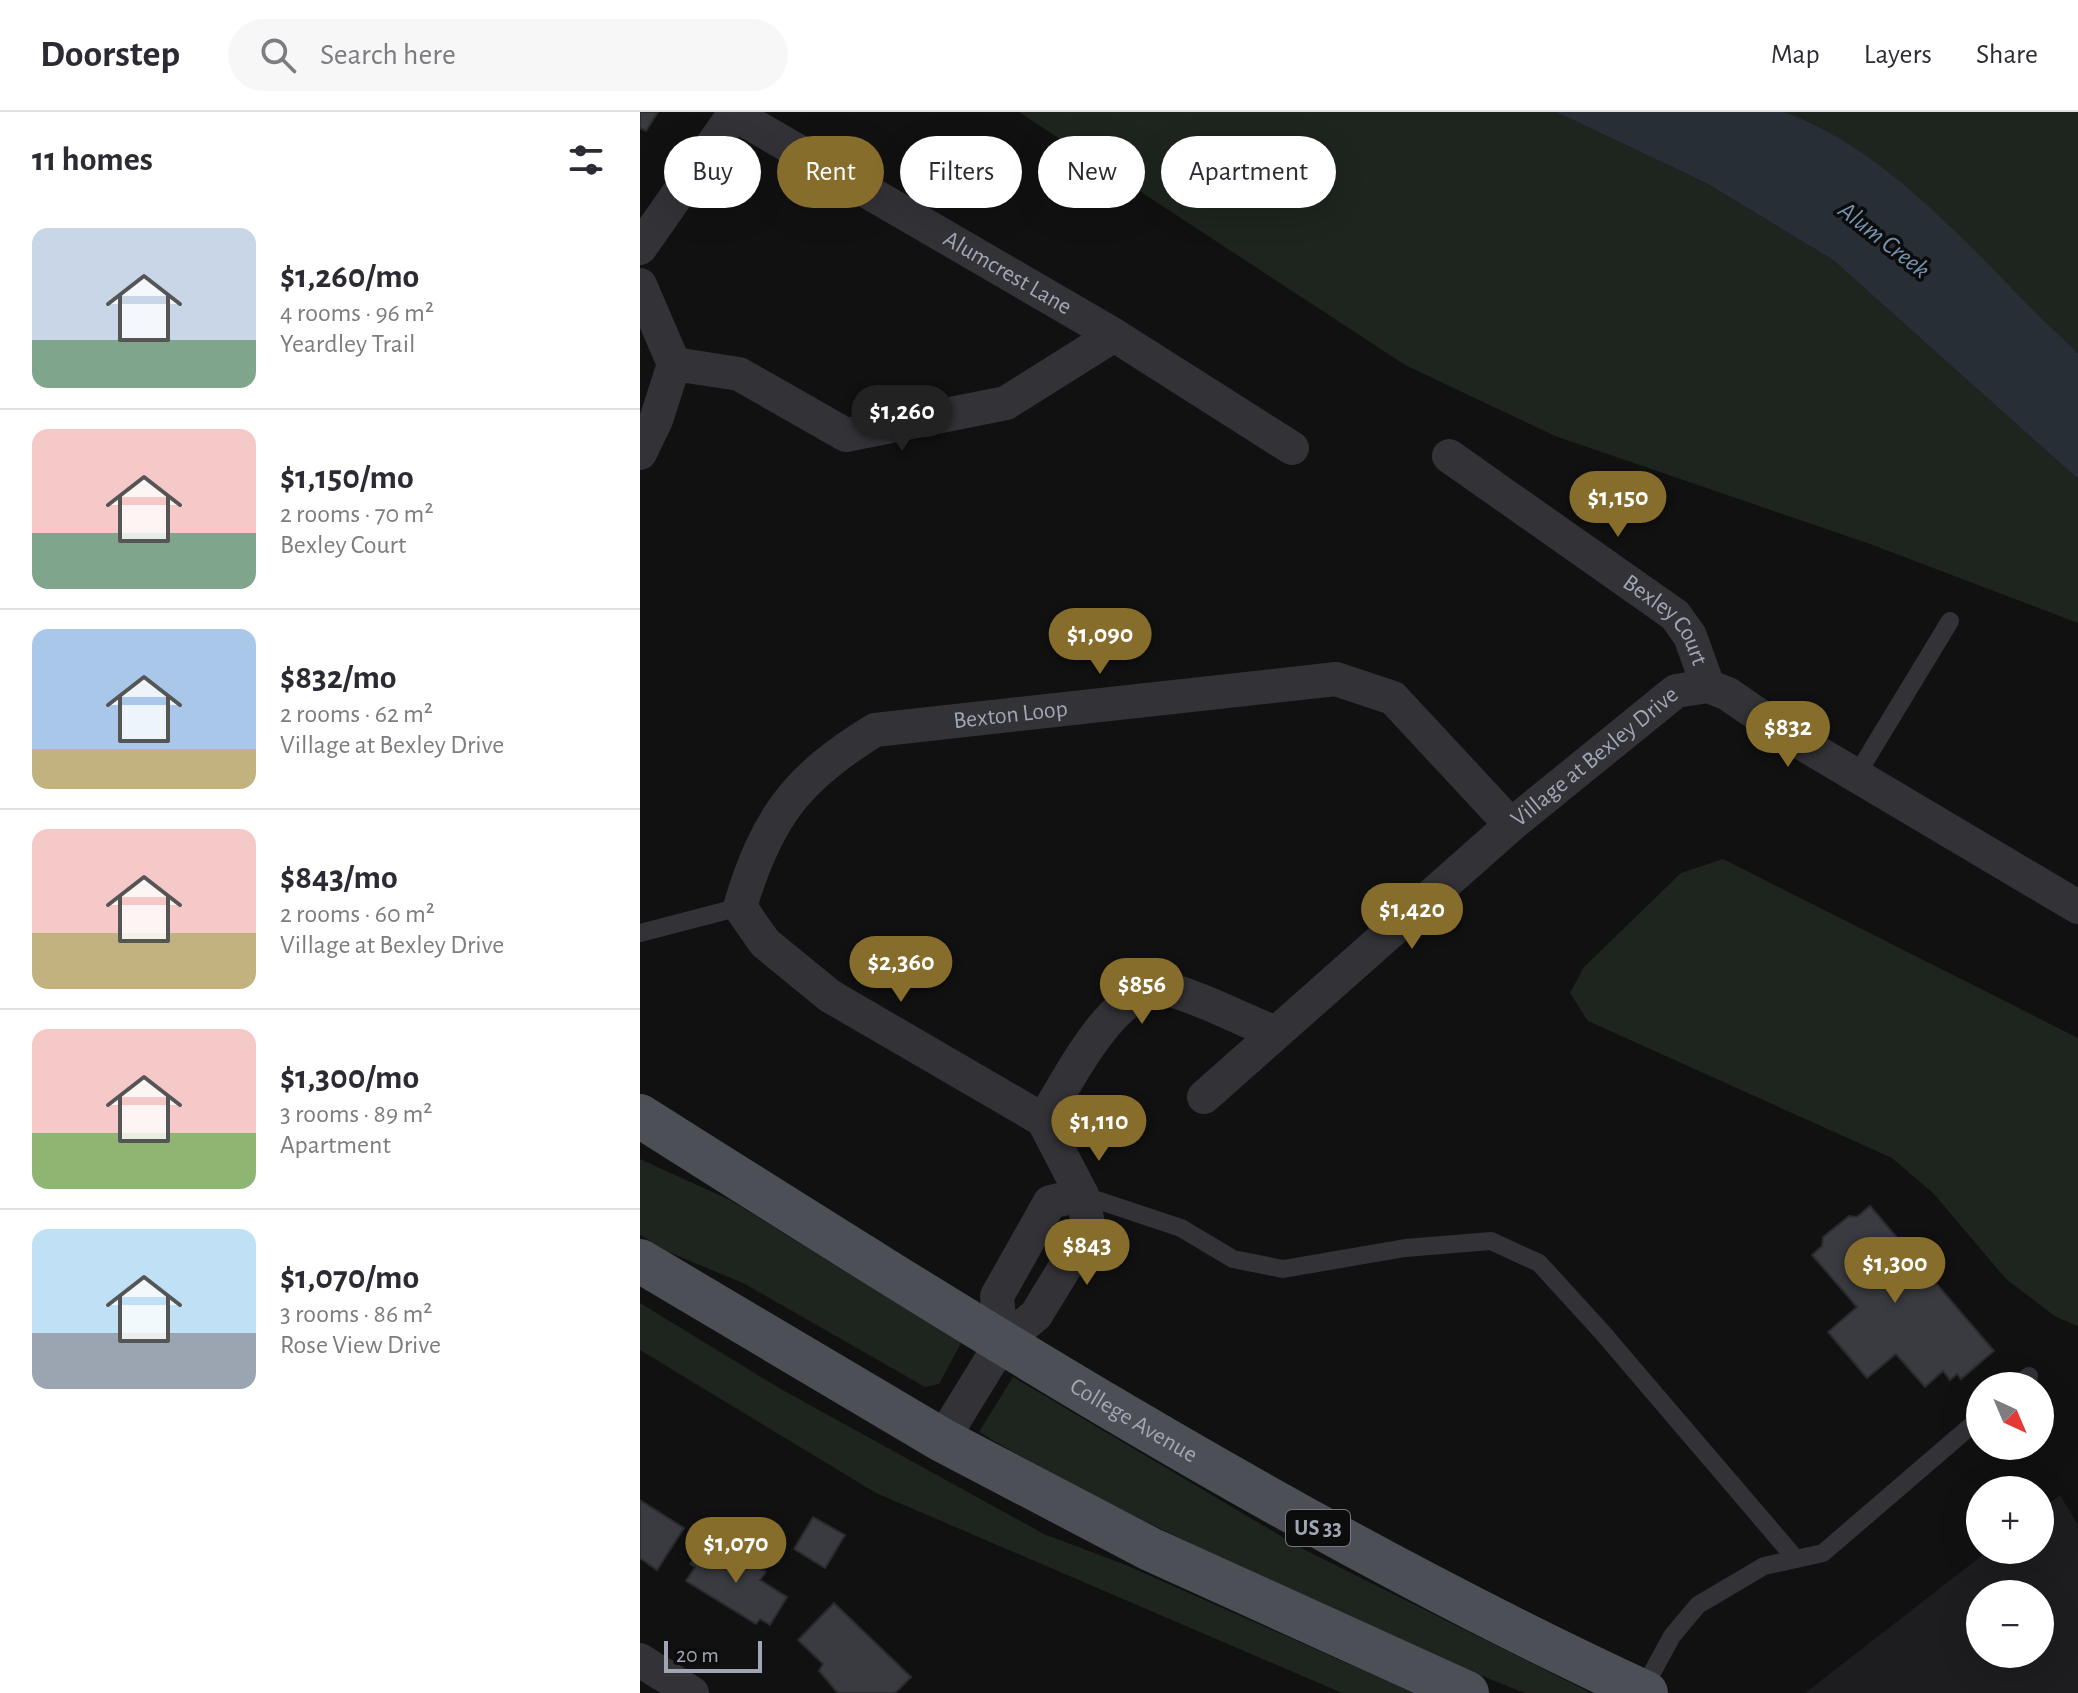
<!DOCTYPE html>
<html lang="en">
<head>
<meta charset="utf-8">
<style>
	:root { --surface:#fff; --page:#f7f7f7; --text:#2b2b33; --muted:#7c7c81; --line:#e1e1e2; --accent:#876d2c }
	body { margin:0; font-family:"Alegreya Sans",sans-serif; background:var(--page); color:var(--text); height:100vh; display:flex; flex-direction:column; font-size:30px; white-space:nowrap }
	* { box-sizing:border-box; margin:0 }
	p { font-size:26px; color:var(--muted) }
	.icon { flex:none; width:44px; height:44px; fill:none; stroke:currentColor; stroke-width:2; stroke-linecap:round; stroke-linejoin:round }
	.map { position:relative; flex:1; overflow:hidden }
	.sheet { display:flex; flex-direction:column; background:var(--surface); width:640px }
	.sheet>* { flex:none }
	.guide { position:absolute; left:24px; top:24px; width:760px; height:72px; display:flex; gap:16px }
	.needle { width:52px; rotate:136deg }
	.controls { position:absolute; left:1326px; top:1260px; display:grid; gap:16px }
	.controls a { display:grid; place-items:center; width:88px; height:88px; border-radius:50%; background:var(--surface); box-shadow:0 8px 32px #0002; font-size:40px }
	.scale { position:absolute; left:24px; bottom:20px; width:98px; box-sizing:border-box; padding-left:8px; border:4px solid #a1a6b4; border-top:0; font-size:22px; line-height:28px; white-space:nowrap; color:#a1a6b4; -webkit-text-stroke:6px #0c0c0d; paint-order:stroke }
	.price { position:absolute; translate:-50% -68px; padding:0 18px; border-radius:28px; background:var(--accent); color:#fff; font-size:26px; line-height:52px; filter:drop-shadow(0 2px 4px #0008) }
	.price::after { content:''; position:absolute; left:50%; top:48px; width:24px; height:18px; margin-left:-12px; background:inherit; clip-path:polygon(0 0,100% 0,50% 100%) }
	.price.selected { background:#222; color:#fff }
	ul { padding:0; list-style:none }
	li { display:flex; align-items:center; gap:24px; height:200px; padding:0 32px }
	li+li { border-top:2px solid var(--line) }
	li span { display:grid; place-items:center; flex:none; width:224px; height:160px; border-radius:16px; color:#555 }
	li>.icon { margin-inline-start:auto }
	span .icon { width:96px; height:96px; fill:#fffc; stroke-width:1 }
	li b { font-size:34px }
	h2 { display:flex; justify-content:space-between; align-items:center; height:96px; padding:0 32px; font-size:34px }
	.tag { padding:0 28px; border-radius:36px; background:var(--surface); box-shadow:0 8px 32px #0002; font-size:28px; line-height:72px }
	.tag.selected { background:var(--accent); color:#fff }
	header { display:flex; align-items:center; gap:48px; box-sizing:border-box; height:112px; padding:0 40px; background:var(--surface); border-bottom:2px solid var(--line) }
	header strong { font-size:38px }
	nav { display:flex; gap:44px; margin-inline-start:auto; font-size:28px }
	.search { width:560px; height:72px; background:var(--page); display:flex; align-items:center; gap:20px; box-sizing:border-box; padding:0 28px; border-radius:44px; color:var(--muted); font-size:30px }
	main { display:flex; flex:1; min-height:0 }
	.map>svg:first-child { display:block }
</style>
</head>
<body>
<header>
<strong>Doorstep</strong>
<div class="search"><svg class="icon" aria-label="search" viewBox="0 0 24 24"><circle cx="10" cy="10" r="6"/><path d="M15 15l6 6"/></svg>Search here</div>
<nav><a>Map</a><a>Layers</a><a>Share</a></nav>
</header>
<main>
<section class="sheet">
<h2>11 homes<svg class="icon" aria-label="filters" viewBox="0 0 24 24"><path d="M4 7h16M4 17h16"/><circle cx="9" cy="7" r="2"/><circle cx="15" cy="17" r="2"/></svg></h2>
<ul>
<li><span style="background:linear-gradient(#c9d6e8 70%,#7fa58c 0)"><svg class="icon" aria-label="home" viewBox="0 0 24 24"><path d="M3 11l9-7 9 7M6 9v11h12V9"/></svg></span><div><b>$1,260/mo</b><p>4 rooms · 96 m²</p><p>Yeardley Trail</p></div></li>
<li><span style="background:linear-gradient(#f6c9c9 65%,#7fa58c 0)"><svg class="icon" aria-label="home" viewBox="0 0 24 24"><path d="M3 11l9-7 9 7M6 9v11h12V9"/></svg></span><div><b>$1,150/mo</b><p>2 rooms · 70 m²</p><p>Bexley Court</p></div></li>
<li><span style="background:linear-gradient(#a9c7e8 75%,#c2b280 0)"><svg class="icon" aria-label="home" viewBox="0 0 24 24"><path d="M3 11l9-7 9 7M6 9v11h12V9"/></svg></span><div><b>$832/mo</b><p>2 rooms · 62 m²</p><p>Village at Bexley Drive</p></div></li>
<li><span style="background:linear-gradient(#f6c9c9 65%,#c2b280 0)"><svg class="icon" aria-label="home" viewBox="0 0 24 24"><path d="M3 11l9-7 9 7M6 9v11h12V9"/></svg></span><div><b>$843/mo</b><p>2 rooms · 60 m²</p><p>Village at Bexley Drive</p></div></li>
<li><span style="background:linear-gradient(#f6c9c9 65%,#8fb573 0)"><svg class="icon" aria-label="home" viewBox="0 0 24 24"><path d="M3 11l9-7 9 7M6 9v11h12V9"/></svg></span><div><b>$1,300/mo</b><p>3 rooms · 89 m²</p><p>Apartment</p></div></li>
<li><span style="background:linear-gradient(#bfe0f5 65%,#9aa5b1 0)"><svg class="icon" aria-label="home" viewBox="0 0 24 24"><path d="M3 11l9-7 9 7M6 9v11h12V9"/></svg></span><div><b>$1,070/mo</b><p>3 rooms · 86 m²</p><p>Rose View Drive</p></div></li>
</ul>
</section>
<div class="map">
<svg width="1438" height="1581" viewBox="0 0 1438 1581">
	<rect width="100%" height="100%" fill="#111112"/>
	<path fill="#1d1d1f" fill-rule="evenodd" d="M1420,1383L1438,1413V1581H1165L1349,1438H1400V1398ZM1340,1482H1400V1542H1340Z"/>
	<g fill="#1d251e">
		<polygon points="379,0 916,0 1066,71 1193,148 1438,367 1438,511 1230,432 915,324 765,253"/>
		<polygon points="1144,0 1438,0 1438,241 1380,189"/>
		<polygon points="1083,747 1438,926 1438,1214 1416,1205 1366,1167 1294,1082 1252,1046 948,909 930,881 944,855 1041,761"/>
		<polygon points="0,1047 90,1088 321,1231 299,1272 285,1275 103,1171 26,1139 0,1123"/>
		<polygon points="0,1191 139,1276 404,1422 486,1453 774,1581 702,1581 236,1381 0,1238"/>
		<polygon points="373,1265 661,1436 951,1581 885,1581 822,1556 622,1467 420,1367 339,1320"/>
	</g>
	<path fill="#272e36" d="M916,0H1144C1263,44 1346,158 1438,241V367L1193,148L1066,71Z"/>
	<g fill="#3a3b40" stroke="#2b2b2e" stroke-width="2">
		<polygon points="0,0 18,0 6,19 0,16"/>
		<polygon points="1230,1094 1354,1239 1321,1267 1317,1262 1310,1268 1303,1259 1285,1275 1256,1242 1227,1266 1188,1220 1217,1195 1172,1143 1182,1134 1183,1125 1209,1104 1217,1105"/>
		<polygon points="0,1388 44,1416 17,1458 0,1446"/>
		<polygon points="173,1405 205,1423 185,1456 154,1437"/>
		<polygon points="63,1431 86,1445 101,1445 126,1460 120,1468 147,1485 130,1513 120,1507 116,1512 46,1469 55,1455 50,1452"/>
		<polygon points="194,1491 271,1565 255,1581 198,1581 179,1559 183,1552 158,1528"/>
	</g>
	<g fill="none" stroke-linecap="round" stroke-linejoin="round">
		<g stroke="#323237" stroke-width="18">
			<polyline points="1216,664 1310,509"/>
			<polyline points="0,821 100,795"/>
			<polyline points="442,1083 541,1116 593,1147 643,1157 765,1136 851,1129 899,1151 962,1220 1156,1447"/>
			<polyline points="1378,1274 1389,1264"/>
			<polyline points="1002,1579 1032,1524 1058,1493 1124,1454 1183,1441 1340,1306"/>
		</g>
		<g stroke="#323237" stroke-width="34">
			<path id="s1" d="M0,136L94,2L474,223L652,336"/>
			<polyline points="0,173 34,252 16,308 0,341"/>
			<polyline points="34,252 99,262 206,323 366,291 474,223"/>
			<path id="s2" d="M809,344L1035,503L1050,524L1068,574"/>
			<path id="s3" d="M564,985L871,713L1036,579L1068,574L1088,582L1143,620L1438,795"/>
			<path id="s4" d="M403,1008L190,884L125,831L100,795C126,707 156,666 235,618L696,567L753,586L871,713"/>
			<path d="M403,1008C429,969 476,866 530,878C562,886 602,908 634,920"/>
			<polyline points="361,1232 357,1184 410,1090 442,1083"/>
			<polyline points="302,1328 361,1232 396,1203 449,1116 442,1083 403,1008"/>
			<polyline points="0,1548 52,1581"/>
		</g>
		<g stroke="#4d4f56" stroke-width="44">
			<path id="s5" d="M0,1004C327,1211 654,1418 1006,1581"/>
			<polyline points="0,1149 302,1328 510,1437 827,1581"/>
		</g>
	</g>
	<g text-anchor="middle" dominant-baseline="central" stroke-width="7" stroke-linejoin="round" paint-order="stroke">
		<rect fill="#0c0c0d" stroke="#747882" stroke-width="2" x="646" y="1398" width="64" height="36" rx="6"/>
		<g font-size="22" font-weight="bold" fill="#a1a6b4">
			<text x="678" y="1416">US 33</text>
		</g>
		<g font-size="24" fill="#a1a6b4" stroke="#0c0c0d">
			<text stroke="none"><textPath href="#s1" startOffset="480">Alumcrest Lane</textPath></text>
			<text stroke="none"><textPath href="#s2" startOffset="274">Bexley Court</textPath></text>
			<text stroke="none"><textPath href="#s4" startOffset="740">Bexton Loop</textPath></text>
			<text stroke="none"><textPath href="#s3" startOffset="518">Village at Bexley Drive</textPath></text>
			<text stroke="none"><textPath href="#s5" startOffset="580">College Avenue</textPath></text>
		</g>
		<g font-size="26" font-style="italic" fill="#7692b1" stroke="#0c0c0d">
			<text transform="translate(1244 128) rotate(38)">Alum Creek</text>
		</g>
	</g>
</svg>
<div class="controls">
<a><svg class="needle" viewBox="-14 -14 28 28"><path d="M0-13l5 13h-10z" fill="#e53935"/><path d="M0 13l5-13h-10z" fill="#7c7c81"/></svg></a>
<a>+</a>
<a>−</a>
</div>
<div class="scale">20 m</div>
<b class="price selected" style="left:262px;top:341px">$1,260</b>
<b class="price" style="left:978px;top:427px">$1,150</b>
<b class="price" style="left:460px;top:564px">$1,090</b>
<b class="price" style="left:1148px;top:657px">$832</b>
<b class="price" style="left:772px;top:839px">$1,420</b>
<b class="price" style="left:261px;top:892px">$2,360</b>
<b class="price" style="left:502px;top:914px">$856</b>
<b class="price" style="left:459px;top:1051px">$1,110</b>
<b class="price" style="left:447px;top:1175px">$843</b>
<b class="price" style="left:1255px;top:1193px">$1,300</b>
<b class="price" style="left:96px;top:1473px">$1,070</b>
<div class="guide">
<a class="tag">Buy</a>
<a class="tag selected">Rent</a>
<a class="tag">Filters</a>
<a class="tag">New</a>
<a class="tag">Apartment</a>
</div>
</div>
</main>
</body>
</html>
